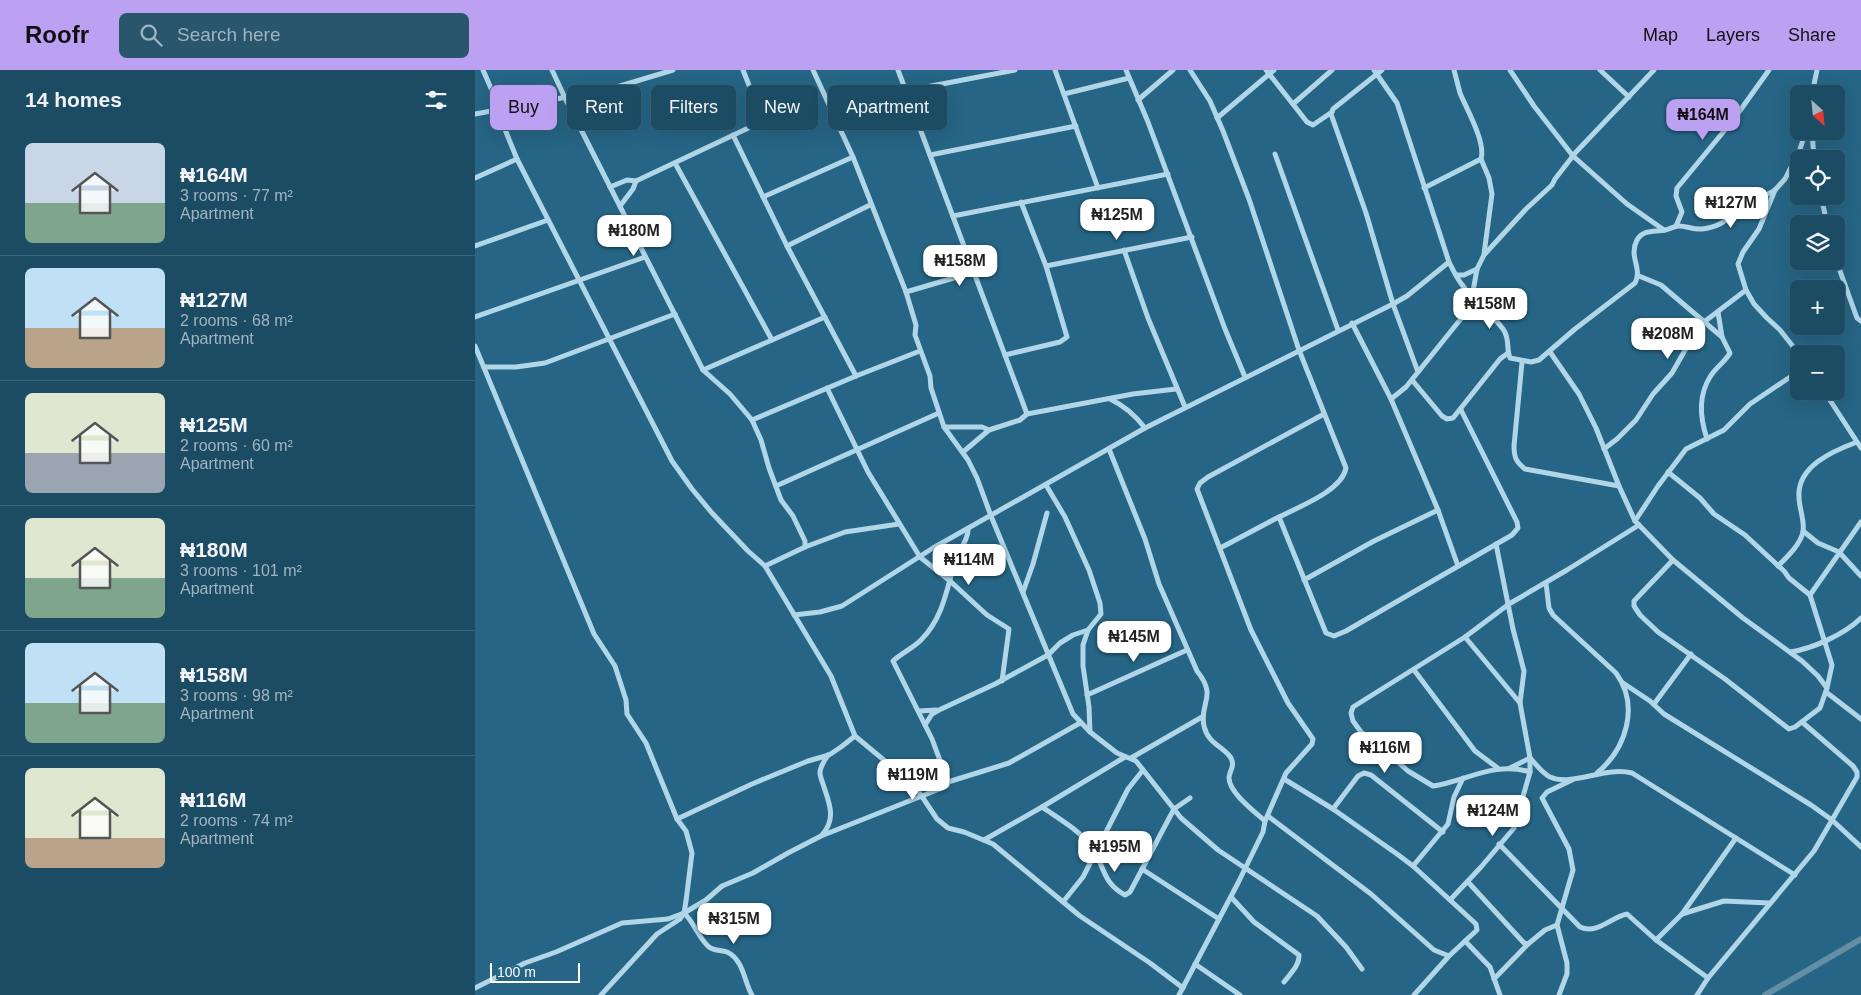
<!DOCTYPE html>
<html lang="en">
<head>
<meta charset="utf-8">
<style>
	:root { --surface:#1c4c64; --page:#29566d; --text:#f1f3f6; --muted:#a0b4bf; --line:#3a6378; --accent:#bca0f2 }
	body { margin:0; font-family:Arial,sans-serif; background:var(--page); color:var(--text); height:100vh; display:flex; flex-direction:column; font-size:19px; white-space:nowrap }
	* { box-sizing:border-box; margin:0 }
	p { font-size:16px; color:var(--muted) }
	.icon { flex:none; width:28px; height:28px; fill:none; stroke:currentColor; stroke-width:2; stroke-linecap:round; stroke-linejoin:round }
	.map { position:relative; flex:1; overflow:hidden }
	.panel { display:flex; flex-direction:column; background:var(--surface); width:475px }
	.panel>* { flex:none }
	.top-card { position:absolute; left:15px; top:15px; width:475px; height:45px; display:flex; gap:10px }
	.needle { width:32px; rotate:153deg }
	.buttons { position:absolute; left:1315px; top:15px; display:grid; gap:10px }
	.buttons a { display:grid; place-items:center; width:55px; height:55px; border-radius:8px; background:var(--surface); box-shadow:0 5px 20px #0002,0 0 0 1px var(--line); font-size:25px }
	.scale { position:absolute; left:15px; bottom:12px; width:90px; box-sizing:border-box; padding-left:5px; border:2px solid #fff; border-top:0; font-size:14px; line-height:18px; white-space:nowrap; color:#fff; -webkit-text-stroke:4px #266585; paint-order:stroke }
	.price { position:absolute; translate:-50% -42px; padding:0 11px; border-radius:10px; background:#fff; color:#222; font-size:16px; line-height:32px; filter:drop-shadow(0 1px 2px #0008) }
	.price::after { content:''; position:absolute; left:50%; top:30px; width:15px; height:11px; margin-left:-8px; background:inherit; clip-path:polygon(0 0,100% 0,50% 100%) }
	.price.active { background:var(--accent); color:#111 }
	ul { padding:0; list-style:none }
	li { display:flex; align-items:center; gap:15px; height:125px; padding:0 25px }
	li+li { border-top:1px solid var(--line) }
	li span { display:grid; place-items:center; flex:none; width:140px; height:100px; border-radius:8px; color:#555 }
	li>.icon { margin-inline-start:auto }
	span .icon { width:60px; height:60px; fill:#fffc; stroke-width:1 }
	li b { font-size:21px }
	h2 { display:flex; justify-content:space-between; align-items:center; height:60px; padding:0 25px; font-size:21px }
	.tag { padding:0 18px; border-radius:8px; background:var(--surface); box-shadow:0 5px 20px #0002,0 0 0 1px var(--line); font-size:18px; line-height:45px }
	.tag.active { background:var(--accent); color:#111 }
	header { display:flex; align-items:center; gap:30px; box-sizing:border-box; height:70px; padding:0 25px; background:var(--accent); color:#111 }
	header strong { font-size:24px }
	nav { display:flex; gap:28px; margin-inline-start:auto; font-size:18px }
	.search { width:350px; height:45px; background:var(--page); display:flex; align-items:center; gap:12px; box-sizing:border-box; padding:0 18px; border-radius:8px; color:var(--muted); font-size:19px }
	main { display:flex; flex:1; min-height:0 }
	.map>svg:first-child { display:block }
</style>
</head>
<body>
<header>
<strong>Roofr</strong>
<div class="search"><svg class="icon" aria-label="search" viewBox="0 0 24 24"><circle cx="10" cy="10" r="6"/><path d="M15 15l6 6"/></svg>Search here</div>
<nav><a>Map</a><a>Layers</a><a>Share</a></nav>
</header>
<main>
<section class="panel">
<h2>14 homes<svg class="icon" aria-label="filters" viewBox="0 0 24 24"><path d="M4 7h16M4 17h16"/><circle cx="9" cy="7" r="2"/><circle cx="15" cy="17" r="2"/></svg></h2>
<ul>
<li><span style="background:linear-gradient(#c9d6e8 60%,#7fa58c 0)"><svg class="icon" aria-label="home" viewBox="0 0 24 24"><path d="M3 11l9-7 9 7M6 9v11h12V9"/></svg></span><div><b>₦164M</b><p>3 rooms · 77 m²</p><p>Apartment</p></div></li>
<li><span style="background:linear-gradient(#bfe0f5 60%,#b9a48a 0)"><svg class="icon" aria-label="home" viewBox="0 0 24 24"><path d="M3 11l9-7 9 7M6 9v11h12V9"/></svg></span><div><b>₦127M</b><p>2 rooms · 68 m²</p><p>Apartment</p></div></li>
<li><span style="background:linear-gradient(#dfe7d0 60%,#9aa5b1 0)"><svg class="icon" aria-label="home" viewBox="0 0 24 24"><path d="M3 11l9-7 9 7M6 9v11h12V9"/></svg></span><div><b>₦125M</b><p>2 rooms · 60 m²</p><p>Apartment</p></div></li>
<li><span style="background:linear-gradient(#dfe7d0 60%,#7fa58c 0)"><svg class="icon" aria-label="home" viewBox="0 0 24 24"><path d="M3 11l9-7 9 7M6 9v11h12V9"/></svg></span><div><b>₦180M</b><p>3 rooms · 101 m²</p><p>Apartment</p></div></li>
<li><span style="background:linear-gradient(#bfe0f5 60%,#7fa58c 0)"><svg class="icon" aria-label="home" viewBox="0 0 24 24"><path d="M3 11l9-7 9 7M6 9v11h12V9"/></svg></span><div><b>₦158M</b><p>3 rooms · 98 m²</p><p>Apartment</p></div></li>
<li><span style="background:linear-gradient(#dfe7d0 70%,#b9a48a 0)"><svg class="icon" aria-label="home" viewBox="0 0 24 24"><path d="M3 11l9-7 9 7M6 9v11h12V9"/></svg></span><div><b>₦116M</b><p>2 rooms · 74 m²</p><p>Apartment</p></div></li>
</ul>
</section>
<div class="map">
<svg width="1386" height="925" viewBox="0 0 1386 925">
	<rect width="100%" height="100%" fill="#266585"/>
	<g fill="none" stroke-linecap="round" stroke-linejoin="round">
		<polyline stroke="#638ea3" stroke-width="6" points="1290,925 1386,869"/>
		<g stroke="#b0d6e8" stroke-width="5">
			<polyline points="8,0 25,39 27,52 42,89 197,391 217,419 237,443 273,481 290,496 356,606 380,666 428,706 446,725 462,749 473,758 489,762 518,774 605,846 675,893 708,918"/>
			<polyline points="77,0 90,28 228,300 255,324 277,350 286,370 294,398 306,430 318,446 330,471 330,477"/>
			<polyline points="338,0 378,87 431,222 441,255 440,265 455,306 456,318 469,357 493,390 502,408 516,446 598,644 615,662 642,683 661,691 706,748 743,780 842,846 871,877 887,899"/>
			<polyline points="423,0 552,344 545,350 514,360 488,382"/>
			<polyline points="580,0 623,118"/>
			<polyline points="651,0 673,52 750,259 770,307"/>
			<path d="M715,0L735,31L748,61L774,129L824,280L871,398C867,421 823,437 804,447C784,457 765,468 745,478"/>
			<polyline points="791,0 832,52 838,55 857,42"/>
			<path d="M899,0L922,33L974,192C978,200 982,209 988,216C999,232 1016,243 1028,259C1035,268 1031,278 1035,288L1056,292L1064,290L1100,259L1160,213C1168,198 1153,187 1162,170C1168,159 1180,162 1190,160C1195,159 1199,156 1204,156C1212,156 1218,160 1227,159C1248,157 1256,145 1273,134C1281,128 1291,126 1300,120"/>
			<polyline points="907,0 858,39 856,44 891,143 918,234 943,302"/>
			<polyline points="1035,0 1059,36 1098,86 1152,134 1189,160"/>
			<polyline points="1125,0 1154,27"/>
			<polyline points="430,21 540,0"/>
			<polyline points="589,24 654,8"/>
			<polyline points="1337,24 1342,0"/>
			<polyline points="663,30 698,0"/>
			<polyline points="818,34 857,0"/>
			<polyline points="0,44 135,19 198,0"/>
			<polyline points="742,48 799,0"/>
			<polyline points="1337,61 1339,89"/>
			<polyline points="258,65 312,176 381,306"/>
			<polyline points="800,84 863,260"/>
			<polyline points="455,85 601,56"/>
			<polyline points="1006,89 1014,108 1017,124 1009,184"/>
			<polyline points="200,93 297,270"/>
			<polyline points="0,108 42,89"/>
			<polyline points="135,117 152,110 161,111 284,53 287,48 268,0"/>
			<path d="M949,118L1006,89C1011,72 992,40 985,23C983,15 981,8 979,0"/>
			<polyline points="1346,126 1352,154"/>
			<polyline points="288,127 378,87"/>
			<polyline points="145,136 158,119 161,111"/>
			<polyline points="478,146 693,104"/>
			<polyline points="1201,156 1207,142 1201,126 1202,118 1259,49 1294,0"/>
			<polyline points="0,176 73,150"/>
			<polyline points="312,176 395,135"/>
			<polyline points="649,180 673,248 710,337"/>
			<polyline points="1361,190 1382,248 1386,251"/>
			<polyline points="571,196 717,167"/>
			<polyline points="981,205 989,205 1002,199"/>
			<path d="M1164,206L1186,215L1247,267L1255,283C1250,292 1240,298 1235,307C1223,326 1225,348 1232,369"/>
			<polyline points="431,222 499,202"/>
			<polyline points="997,227 1002,199 1009,185 1051,139 1077,115 1080,109 1101,82 1179,0"/>
			<polyline points="1243,242 1247,267"/>
			<polyline points="0,247 170,187"/>
			<polyline points="877,253 916,329 931,317 1001,230"/>
			<polyline points="0,276 119,564 140,596 151,630 152,644 171,673 202,749 211,761 217,783 211,831 209,843 205,849 182,864 126,925"/>
			<polyline points="1075,282 1104,324 1121,358 1144,416 1160,451 1198,490 1268,548 1327,591 1343,606 1352,618"/>
			<polyline points="1324,284 1305,260 1292,248 1279,234 1271,220 1263,194 1268,182 1284,159 1300,120 1310,109 1325,79 1331,61"/>
			<polyline points="530,285 585,272 592,267 571,196 546,132"/>
			<path d="M1047,292L1039,376C1039,387 1041,392 1050,399L1144,416"/>
			<polyline points="9,297 41,297 70,293 200,244"/>
			<polyline points="228,300 350,247"/>
			<polyline points="937,310 967,346 972,349 978,348 1025,289 1033,283"/>
			<polyline points="352,318 393,402 445,487 475,511 512,545 534,559 527,611"/>
			<polyline points="1349,321 1386,378"/>
			<path d="M635,329C650,336 660,345 670,358"/>
			<polyline points="916,329 963,440 983,496"/>
			<polyline points="552,344 658,324 701,319"/>
			<polyline points="277,350 381,306 445,281"/>
			<polyline points="469,357 507,357 514,360"/>
			<path d="M634,379L670,469L684,514L722,601C743,627 724,632 729,656C733,674 748,676 756,688C760,696 755,700 754,707C753,722 780,742 790,751"/>
			<polyline points="1129,379 1142,369 1161,350 1178,324 1197,303 1221,261 1229,252 1271,220"/>
			<polyline points="1193,402 1225,428 1239,444 1270,465 1309,501 1314,508 1335,525 1357,595 1352,618 1345,638 1320,657 1314,659 1250,609 1183,562 1165,545 1159,536 1159,531 1198,490"/>
			<polyline points="571,415 590,447 614,500 625,533 626,544 613,560 608,575 608,596 614,637 615,662"/>
			<polyline points="301,416 464,343"/>
			<polyline points="804,447 851,563 859,566 871,561 1037,465 1043,458 1042,452 986,340"/>
			<polyline points="1160,451 1183,416 1211,379 1249,360 1275,334 1324,301"/>
			<polyline points="1328,461 1343,473 1364,482 1386,506"/>
			<polyline points="290,496 330,477 370,462 424,454"/>
			<path d="M1303,496C1312,487 1325,475 1328,462C1330,451 1324,438 1324,427C1322,396 1358,381 1382,372"/>
			<polyline points="829,510 899,471 963,440"/>
			<path d="M1071,513L1074,538L1078,545L1141,603C1165,636 1151,679 1122,703"/>
			<polyline points="548,522 558,494 572,443"/>
			<polyline points="1335,525 1386,452"/>
			<polyline points="319,545 345,542 367,536 458,478 670,358 918,234 932,226 974,192"/>
			<polyline points="990,567 1045,633"/>
			<path d="M1315,582C1337,579 1370,564 1386,548"/>
			<polyline points="939,600 1000,681 1024,699"/>
			<polyline points="1148,613 1175,631 1189,644 1336,735 1357,750 1386,777"/>
			<polyline points="1351,622 1386,649"/>
			<polyline points="612,625 712,580"/>
			<polyline points="1179,634 1216,584"/>
			<polyline points="444,641 461,640"/>
			<polyline points="450,655 457,644 464,640 520,614 573,585 585,573 598,565 613,560"/>
			<polyline points="656,688 727,647"/>
			<path d="M1055,688C1061,694 1067,703 1075,707C1097,717 1130,696 1157,703L1320,805"/>
			<polyline points="1035,698 1055,688"/>
			<path d="M1055,702C1020,691 991,711 958,716L933,701L913,683L886,662L878,651L876,643L878,637L990,567L1034,534L1092,500L1164,455"/>
			<polyline points="473,712 534,693 605,653"/>
			<path d="M567,737C583,748 604,760 616,776C630,795 626,812 650,825L655,822L699,739L715,728"/>
			<polyline points="858,739 883,706 889,703 896,705 968,762"/>
			<polyline points="793,746 896,824 959,880 974,886 1002,860 1001,854 938,796 922,784 858,739 809,709"/>
			<polyline points="202,749 277,714 333,691 354,685 366,677 380,666"/>
			<path d="M347,765C362,748 354,733 348,714C347,711 345,706 345,703C345,696 350,690 353,685"/>
			<polyline points="509,770 567,737 650,687"/>
			<path d="M1024,774L1105,857C1122,865 1136,847 1152,844L1181,870L1233,908"/>
			<polyline points="938,796 973,754 979,727 988,708"/>
			<polyline points="667,799 744,849"/>
			<polyline points="993,812 1049,873 1053,874 1070,860 1082,855"/>
			<path d="M756,827L779,852L824,885C825,895 815,904 809,912"/>
			<polyline points="975,830 1006,797 1039,758 1055,702 1055,688 1045,633 1049,601 1038,559 1021,474"/>
			<polyline points="588,832 608,807 653,719 668,700"/>
			<path d="M209,843C219,852 224,869 234,877C239,881 246,880 252,882C269,890 269,912 277,925"/>
			<polyline points="1207,844 1249,831 1294,833"/>
			<polyline points="1181,870 1207,844 1261,768"/>
			<polyline points="990,871 1015,897 1025,925"/>
			<polyline points="720,894 765,925"/>
			<polyline points="1019,909 1053,874"/>
			<path d="M0,918L50,893L81,882L147,853L193,849L209,843L231,830L247,816L278,803L313,783L346,766L472,716L473,712L457,669L418,591C427,583 438,578 446,570C469,547 472,517 481,488C485,479 493,470 493,460"/>
			<polyline points="704,925 763,813 788,762 790,751 811,703 837,674 838,669 813,633 776,560 722,419 725,413 733,407 849,344"/>
			<polyline points="939,925 974,886"/>
			<polyline points="1084,925 1092,904 1092,893 1082,855 1098,800 1094,779 1067,728 1072,722 1097,710"/>
			<polyline points="1222,925 1233,908 1339,781 1382,707 1382,702 1378,696 1327,652"/>
		</g>
	</g>
</svg>
<div class="buttons">
<a><svg class="needle" viewBox="-14 -14 28 28"><path d="M0-13l5 13h-10z" fill="#e53935"/><path d="M0 13l5-13h-10z" fill="#a0b4bf"/></svg></a>
<a><svg class="icon" aria-label="locate" viewBox="0 0 24 24"><circle cx="12" cy="12" r="6"/><path d="M12 2v4M12 18v4M2 12h4M18 12h4"/></svg></a>
<a><svg class="icon" aria-label="layers" viewBox="0 0 24 24"><path d="M12 4l9 5-9 5-9-5zM3 14l9 5 9-5"/></svg></a>
<a>+</a>
<a>−</a>
</div>
<div class="scale">100 m</div>
<b class="price active" style="left:1228px;top:71px">₦164M</b>
<b class="price" style="left:1256px;top:159px">₦127M</b>
<b class="price" style="left:642px;top:171px">₦125M</b>
<b class="price" style="left:159px;top:187px">₦180M</b>
<b class="price" style="left:485px;top:217px">₦158M</b>
<b class="price" style="left:1015px;top:260px">₦158M</b>
<b class="price" style="left:1193px;top:290px">₦208M</b>
<b class="price" style="left:494px;top:516px">₦114M</b>
<b class="price" style="left:659px;top:593px">₦145M</b>
<b class="price" style="left:910px;top:704px">₦116M</b>
<b class="price" style="left:438px;top:731px">₦119M</b>
<b class="price" style="left:1018px;top:767px">₦124M</b>
<b class="price" style="left:640px;top:803px">₦195M</b>
<b class="price" style="left:259px;top:875px">₦315M</b>
<div class="top-card">
<a class="tag active">Buy</a>
<a class="tag">Rent</a>
<a class="tag">Filters</a>
<a class="tag">New</a>
<a class="tag">Apartment</a>
</div>
</div>
</main>
</body>
</html>
